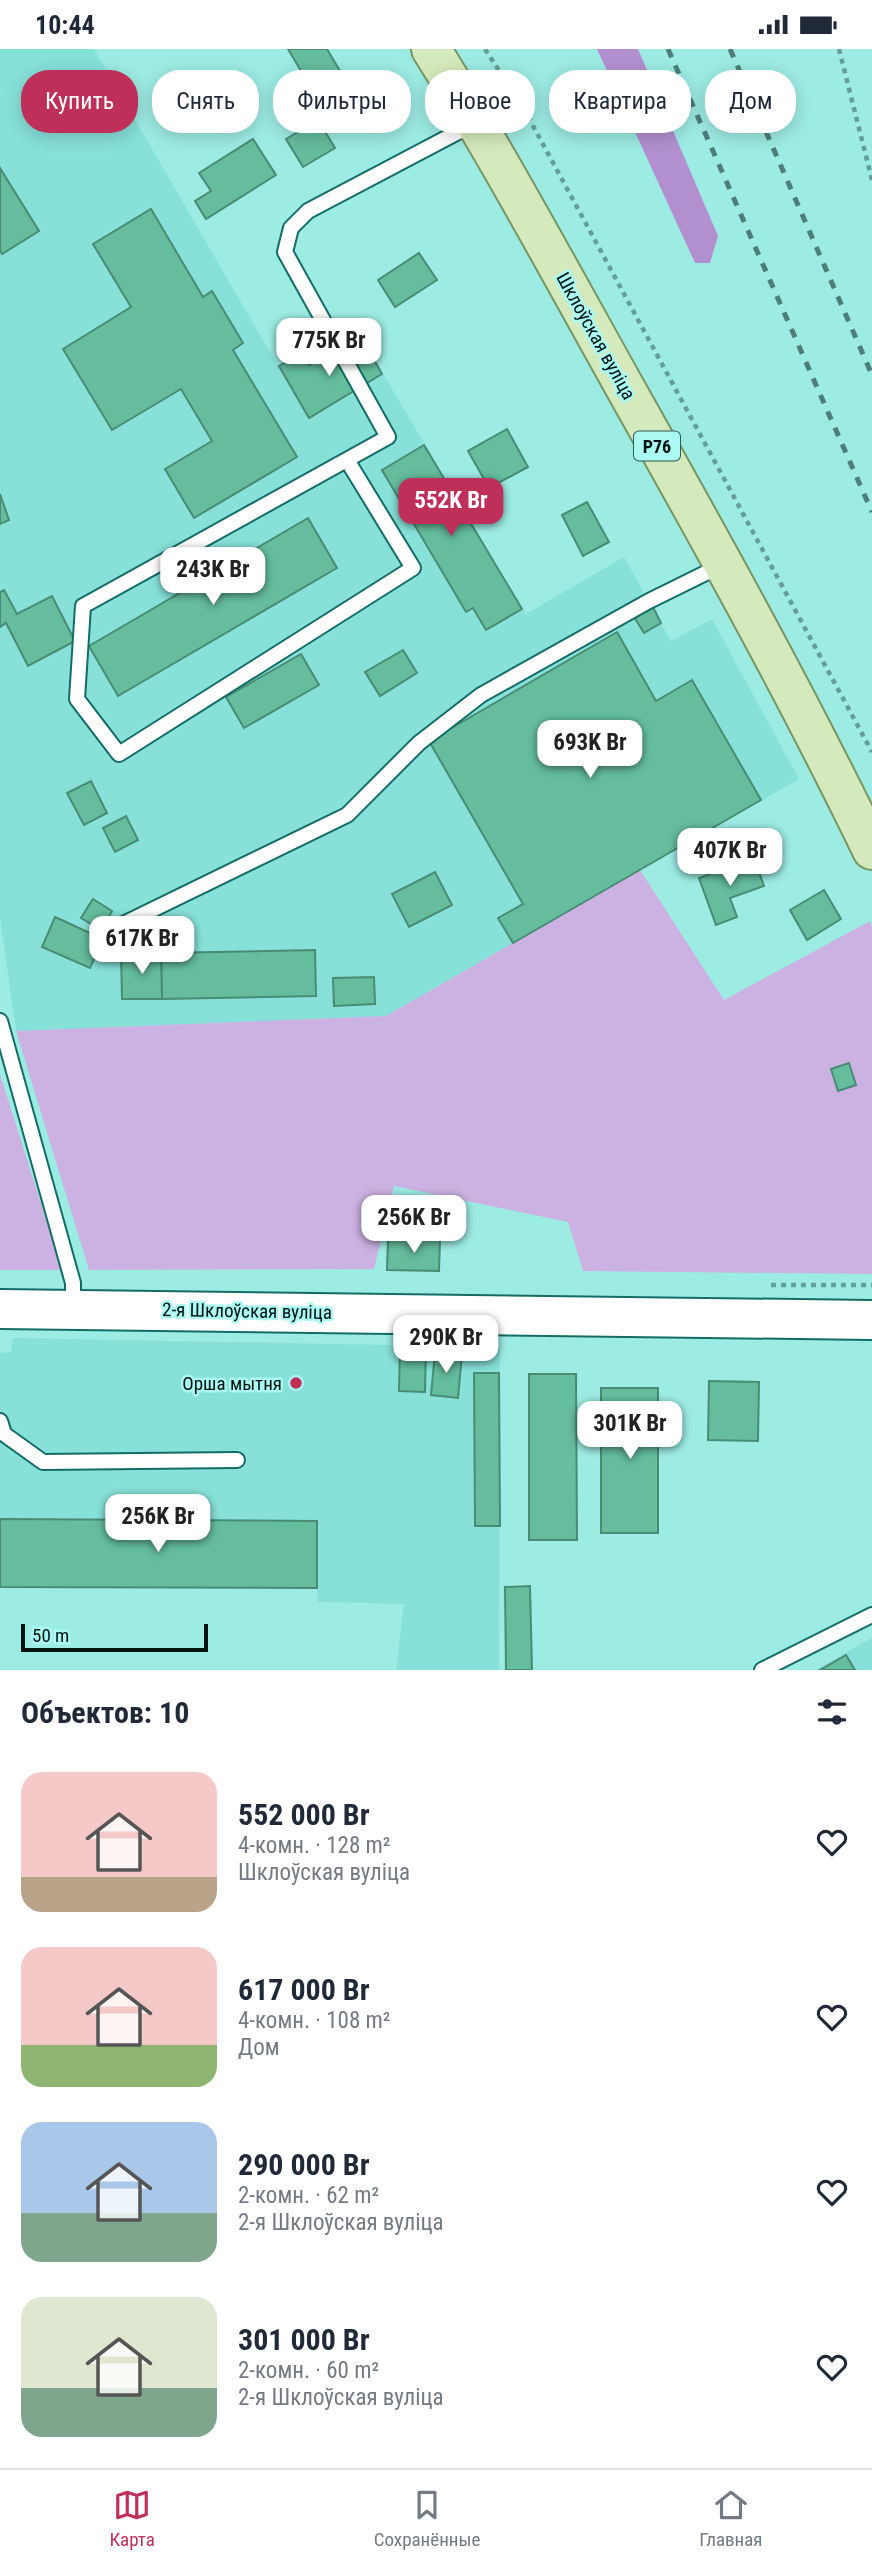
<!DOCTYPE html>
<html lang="ru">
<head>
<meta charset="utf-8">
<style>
	:root { --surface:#fff; --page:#f6f6f7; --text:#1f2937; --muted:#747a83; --line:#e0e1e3; --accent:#be2f5a }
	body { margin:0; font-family:"Roboto Condensed",sans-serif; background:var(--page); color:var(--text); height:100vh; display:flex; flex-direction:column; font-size:26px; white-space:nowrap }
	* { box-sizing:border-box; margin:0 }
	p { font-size:23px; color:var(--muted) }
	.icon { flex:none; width:38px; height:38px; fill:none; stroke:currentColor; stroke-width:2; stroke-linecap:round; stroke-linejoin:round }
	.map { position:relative; height:1621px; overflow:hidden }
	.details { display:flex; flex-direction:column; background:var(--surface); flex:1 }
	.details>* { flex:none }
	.guide { position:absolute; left:21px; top:21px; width:831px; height:63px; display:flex; gap:14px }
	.scale { position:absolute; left:21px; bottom:18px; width:187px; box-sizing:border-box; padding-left:7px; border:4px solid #001412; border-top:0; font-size:19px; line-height:24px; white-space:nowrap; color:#001412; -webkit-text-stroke:5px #aaf9f2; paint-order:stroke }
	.price { position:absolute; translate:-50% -60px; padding:0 16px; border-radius:14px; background:#fff; color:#222; font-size:23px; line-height:46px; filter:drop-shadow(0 2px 4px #0008) }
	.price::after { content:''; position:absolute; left:50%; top:42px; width:21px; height:16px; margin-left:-10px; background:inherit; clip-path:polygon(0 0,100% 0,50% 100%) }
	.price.selected { background:var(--accent); color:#fff }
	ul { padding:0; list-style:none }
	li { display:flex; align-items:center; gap:21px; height:175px; padding:0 21px }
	li span { display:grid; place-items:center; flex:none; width:196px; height:140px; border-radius:21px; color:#555 }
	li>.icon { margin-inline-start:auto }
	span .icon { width:84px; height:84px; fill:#fffc; stroke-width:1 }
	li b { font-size:30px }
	h2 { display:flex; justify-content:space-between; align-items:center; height:84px; padding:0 21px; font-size:30px }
	.chip { padding:0 24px; border-radius:28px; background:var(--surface); box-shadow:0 4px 18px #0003; font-size:24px; line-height:63px }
	.chip.selected { background:var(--accent); color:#fff }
	.status { display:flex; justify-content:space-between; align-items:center; height:49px; padding:0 35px; background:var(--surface); direction:ltr }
	.status svg { height:19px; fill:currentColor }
	.menu { display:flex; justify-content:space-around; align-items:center; height:98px; border-top:2px solid var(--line); background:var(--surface); font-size:19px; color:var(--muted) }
	.menu a { display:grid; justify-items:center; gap:4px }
	.menu .selected { color:var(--accent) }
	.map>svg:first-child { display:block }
</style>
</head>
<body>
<div class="status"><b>10:44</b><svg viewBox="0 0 49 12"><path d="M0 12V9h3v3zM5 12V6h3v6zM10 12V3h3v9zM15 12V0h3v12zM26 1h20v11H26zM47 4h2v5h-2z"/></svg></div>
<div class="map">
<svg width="872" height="1621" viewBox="0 0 872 1621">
	<rect width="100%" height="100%" fill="#9dece4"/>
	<g fill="#87e1d9">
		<polygon points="0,0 94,0 278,317 302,304 309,316 328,305 332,312 364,293 526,565 624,508 671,592 712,570 799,730 386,967 16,982 0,868"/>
		<polygon points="13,1289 500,1298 499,1621 396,1621 404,1555 318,1553 317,1539 0,1538 0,1304 11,1303"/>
		<polygon points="872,1589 872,1621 815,1621"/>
	</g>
	<g fill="#cbb2e2">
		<polygon points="640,821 724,951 870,872 872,878 872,1225 583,1222 568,1173 394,1137 374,1220 89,1221 16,982 386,967"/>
		<polygon points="0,1025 62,1221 0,1221"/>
	</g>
	<polygon fill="#b290d0" points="597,0 638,0 718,187 710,214 695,214"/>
	<g fill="#65bd9e" stroke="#498b74" stroke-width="2">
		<polygon points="288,0 327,0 340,22 311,39"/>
		<polygon points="318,71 335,99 303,118 286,90"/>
		<polygon points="253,90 276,126 206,170 195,152 211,142 199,124"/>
		<polygon points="0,119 39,182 2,205 0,201"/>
		<polygon points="151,160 203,248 212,242 243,294 233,301 297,408 194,469 165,420 212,392 181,340 112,381 63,300 131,258 93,195"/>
		<polygon points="419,204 437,231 395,258 378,231"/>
		<polygon points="364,293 382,325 309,369 279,317 302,304 309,316 328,305 332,312"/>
		<polygon points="507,380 528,418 489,439 468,402"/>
		<polygon points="424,396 522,560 486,581 473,559 466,563 382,421"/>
		<polygon points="0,445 9,471 0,475"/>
		<polygon points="587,453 609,493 583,507 562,466"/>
		<polygon points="308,469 337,519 118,647 89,597"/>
		<polygon points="4,541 17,565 52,547 75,592 28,617 6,574 0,578 0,543"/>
		<polygon points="653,558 661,574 644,584 634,568"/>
		<polygon points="617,583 656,652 692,631 761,751 513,894 498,869 523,855 429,692"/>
		<polygon points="403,601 417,624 380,647 365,623"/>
		<polygon points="301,605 319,636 244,679 226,648"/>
		<polygon points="91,732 107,764 84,776 67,744"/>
		<polygon points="126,767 138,791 115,803 103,779"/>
		<polygon points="754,809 764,837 730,849 737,868 716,876 699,829"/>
		<polygon points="435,823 452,856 409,878 392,845"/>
		<polygon points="824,841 841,870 807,891 790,861"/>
		<polygon points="93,850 112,862 101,881 81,869"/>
		<polygon points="55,868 103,890 90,919 42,898"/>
		<polygon points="315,901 316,947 162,950 161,904"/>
		<polygon points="121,904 161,904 162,950 122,950"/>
		<polygon points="374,928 375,955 334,957 333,929"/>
		<polygon points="849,1014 856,1036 838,1042 831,1020"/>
		<polygon points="388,1190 440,1191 439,1222 387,1221"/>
		<polygon points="400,1297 426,1297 425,1343 399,1342"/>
		<polygon points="435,1303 462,1306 458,1349 431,1346"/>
		<polygon points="474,1324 499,1324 500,1477 475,1477"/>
		<polygon points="529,1325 576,1325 577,1491 529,1491"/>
		<polygon points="709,1332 759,1333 758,1392 708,1391"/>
		<rect x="601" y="1339" width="57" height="145"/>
		<polygon points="0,1470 317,1472 317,1539 0,1538"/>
		<polygon points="530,1537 532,1621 506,1621 505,1538"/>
		<polygon points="846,1606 855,1621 820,1621"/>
	</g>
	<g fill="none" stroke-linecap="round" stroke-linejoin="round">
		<defs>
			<g id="lane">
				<polyline points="347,411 413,519 119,705 77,650 83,557 388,388 285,203 291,179 308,162 475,74"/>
				<polyline points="113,880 347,766 419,694 481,646 649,552 722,516"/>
				<polyline points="0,972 73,1234 73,1258"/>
				<polyline points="0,1372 4,1385 43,1413 237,1411"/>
				<polyline points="762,1621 872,1566"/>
			</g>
			<polyline id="secondary" points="0,1260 872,1271"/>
			<path id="primary" d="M431,0C499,109 560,222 623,335C709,488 795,642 872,801"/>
		</defs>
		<use href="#lane" stroke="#136c66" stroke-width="18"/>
		<use href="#secondary" stroke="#136c66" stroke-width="42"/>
		<use href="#primary" stroke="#789663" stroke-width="42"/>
		<g stroke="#649e98" stroke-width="4.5" stroke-dasharray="5 5" stroke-linecap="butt">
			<polyline points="485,0 525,62 872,703"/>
			<polyline points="839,0 872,131"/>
			<polyline points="771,1236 872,1236"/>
		</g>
		<use href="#lane" stroke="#fff" stroke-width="14"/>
		<use href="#secondary" stroke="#fff" stroke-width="38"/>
		<use href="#primary" stroke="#d5eabc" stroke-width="38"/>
		<g stroke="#4d7e79" stroke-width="5" stroke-dasharray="9 9" stroke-linecap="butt">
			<polyline points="668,0 872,463"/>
			<polyline points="730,0 872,326"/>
		</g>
	</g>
	<circle fill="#be2f5a" stroke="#aaf9f2" stroke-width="2.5" cx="296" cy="1334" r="7"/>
	<g text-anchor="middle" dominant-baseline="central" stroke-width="5" stroke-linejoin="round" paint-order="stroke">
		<rect fill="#aaf9f2" stroke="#335955" stroke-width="2" x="634" y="382.5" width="46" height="29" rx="5"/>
		<g font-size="18" font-weight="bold" fill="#001412">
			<text x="657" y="397">Р76</text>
		</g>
		<g font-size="19" fill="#001412" stroke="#aaf9f2">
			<text transform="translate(596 287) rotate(61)">Шклоўская вуліца</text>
			<text transform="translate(247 1262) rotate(1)">2-я Шклоўская вуліца</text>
		</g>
		<g font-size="19" fill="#001412" stroke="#aaf9f2" text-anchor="end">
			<text x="282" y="1334">Орша мытня</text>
		</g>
	</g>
</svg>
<div class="scale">50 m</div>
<b class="price" style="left:329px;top:329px">775K Br</b>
<b class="price selected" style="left:451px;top:489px">552K Br</b>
<b class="price" style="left:213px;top:558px">243K Br</b>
<b class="price" style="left:590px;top:731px">693K Br</b>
<b class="price" style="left:730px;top:839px">407K Br</b>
<b class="price" style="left:142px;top:927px">617K Br</b>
<b class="price" style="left:414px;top:1206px">256K Br</b>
<b class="price" style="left:446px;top:1326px">290K Br</b>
<b class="price" style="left:630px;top:1412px">301K Br</b>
<b class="price" style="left:158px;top:1505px">256K Br</b>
<div class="guide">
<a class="chip selected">Купить</a>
<a class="chip">Снять</a>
<a class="chip">Фильтры</a>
<a class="chip">Новое</a>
<a class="chip">Квартира</a>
<a class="chip">Дом</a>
</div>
</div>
<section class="details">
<h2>Объектов: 10<svg class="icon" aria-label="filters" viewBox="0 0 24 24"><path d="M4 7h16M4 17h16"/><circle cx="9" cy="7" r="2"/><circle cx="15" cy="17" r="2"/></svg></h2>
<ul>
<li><span style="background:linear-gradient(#f6c9c9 75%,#b9a48a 0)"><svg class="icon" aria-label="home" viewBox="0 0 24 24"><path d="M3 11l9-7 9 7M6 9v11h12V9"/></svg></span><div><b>552 000 Br</b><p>4-комн. · 128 m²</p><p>Шклоўская вуліца</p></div><svg class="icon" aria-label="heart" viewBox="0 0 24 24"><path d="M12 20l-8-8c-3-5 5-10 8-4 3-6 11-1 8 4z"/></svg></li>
<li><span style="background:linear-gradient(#f6c9c9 70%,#8fb573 0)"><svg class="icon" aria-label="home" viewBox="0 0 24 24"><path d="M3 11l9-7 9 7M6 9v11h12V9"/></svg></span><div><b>617 000 Br</b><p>4-комн. · 108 m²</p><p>Дом</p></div><svg class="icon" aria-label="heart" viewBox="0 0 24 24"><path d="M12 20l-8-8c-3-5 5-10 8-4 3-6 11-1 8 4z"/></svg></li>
<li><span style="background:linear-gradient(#a9c7e8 65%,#7fa58c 0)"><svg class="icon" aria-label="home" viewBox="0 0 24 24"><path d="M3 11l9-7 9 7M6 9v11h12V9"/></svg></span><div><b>290 000 Br</b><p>2-комн. · 62 m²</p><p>2-я Шклоўская вуліца</p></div><svg class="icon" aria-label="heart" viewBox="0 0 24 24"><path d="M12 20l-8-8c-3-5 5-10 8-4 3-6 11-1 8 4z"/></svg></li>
<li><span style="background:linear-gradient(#dfe7d0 65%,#7fa58c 0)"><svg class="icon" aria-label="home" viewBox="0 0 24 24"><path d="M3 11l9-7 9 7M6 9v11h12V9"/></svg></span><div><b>301 000 Br</b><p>2-комн. · 60 m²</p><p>2-я Шклоўская вуліца</p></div><svg class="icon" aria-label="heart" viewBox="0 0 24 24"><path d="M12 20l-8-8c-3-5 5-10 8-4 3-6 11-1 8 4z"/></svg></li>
</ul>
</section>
<nav class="menu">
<a class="selected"><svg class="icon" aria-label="map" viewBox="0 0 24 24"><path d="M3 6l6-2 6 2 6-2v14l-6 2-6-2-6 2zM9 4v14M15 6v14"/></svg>Карта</a>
<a><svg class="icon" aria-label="saved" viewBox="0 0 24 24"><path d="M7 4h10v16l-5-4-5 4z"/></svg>Сохранённые</a>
<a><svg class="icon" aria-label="home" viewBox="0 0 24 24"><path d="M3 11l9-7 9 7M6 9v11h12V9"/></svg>Главная</a>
</nav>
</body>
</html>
